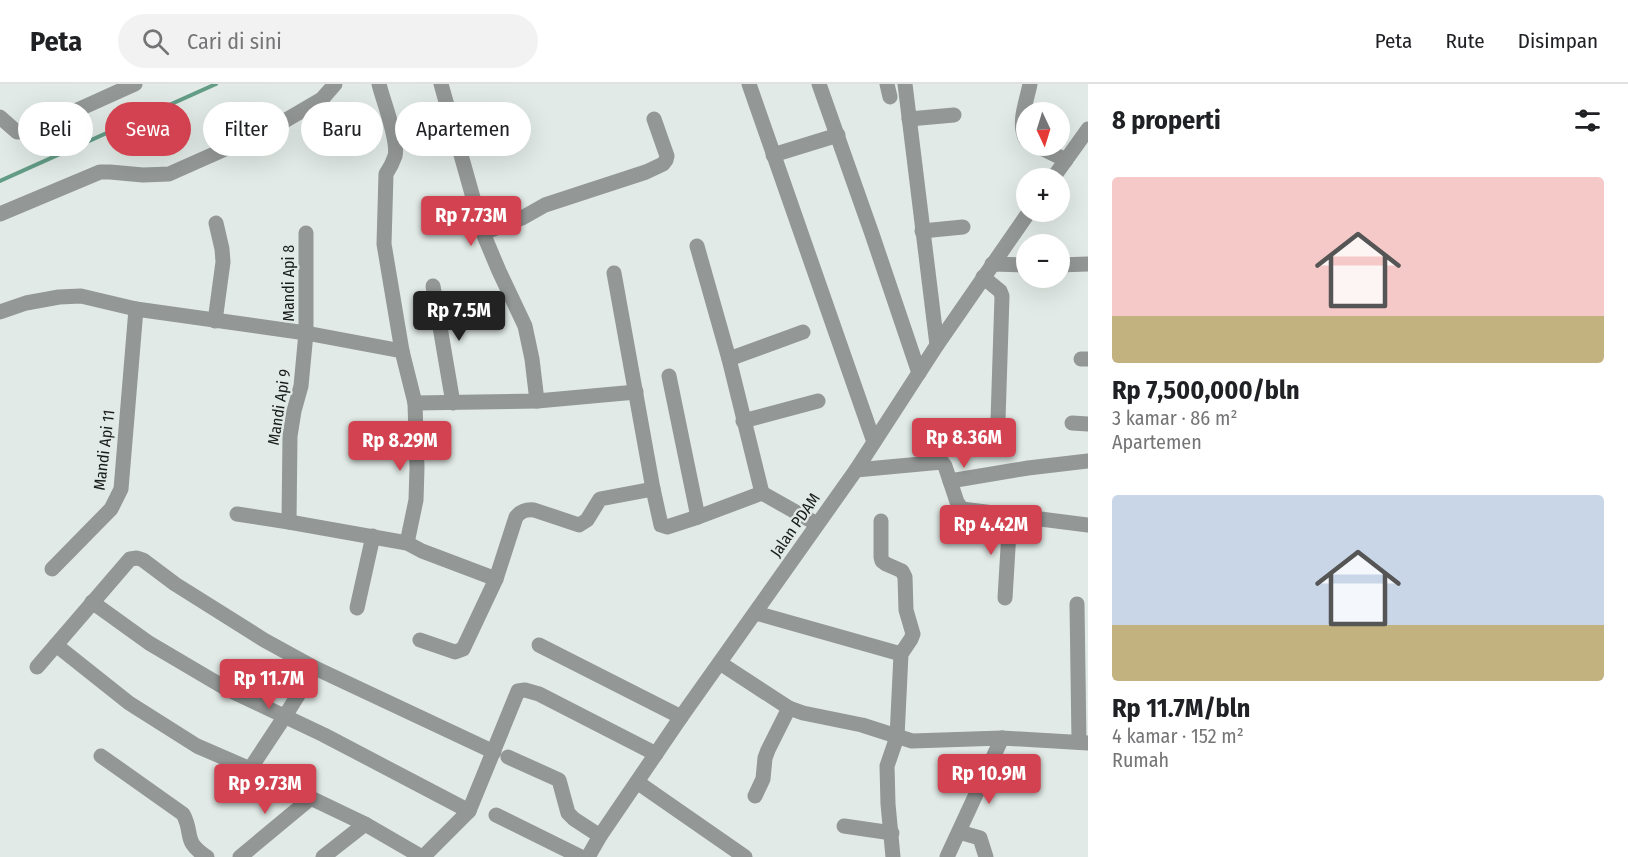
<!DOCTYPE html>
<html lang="id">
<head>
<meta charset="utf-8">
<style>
	:root { --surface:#fff; --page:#f2f2f2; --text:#202124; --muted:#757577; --line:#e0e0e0; --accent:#d24250 }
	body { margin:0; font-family:"Fira Sans Condensed",sans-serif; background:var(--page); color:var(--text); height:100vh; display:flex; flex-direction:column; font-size:22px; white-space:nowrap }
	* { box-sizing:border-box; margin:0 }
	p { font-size:20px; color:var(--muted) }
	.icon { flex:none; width:33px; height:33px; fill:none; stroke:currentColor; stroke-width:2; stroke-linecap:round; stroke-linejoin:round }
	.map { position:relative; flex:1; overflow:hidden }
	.panel { display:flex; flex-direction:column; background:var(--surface); width:540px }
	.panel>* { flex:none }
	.hud { position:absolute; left:18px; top:18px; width:570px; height:54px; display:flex; gap:12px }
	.needle { width:39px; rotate:176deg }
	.controls { position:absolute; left:1016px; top:18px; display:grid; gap:12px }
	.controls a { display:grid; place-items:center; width:54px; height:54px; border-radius:50%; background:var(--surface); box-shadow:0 6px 24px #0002; font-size:30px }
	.price { position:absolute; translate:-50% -51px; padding:0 14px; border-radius:6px; background:var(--accent); color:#fff; font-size:20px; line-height:39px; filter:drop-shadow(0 2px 3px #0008) }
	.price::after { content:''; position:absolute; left:50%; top:36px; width:18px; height:14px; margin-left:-9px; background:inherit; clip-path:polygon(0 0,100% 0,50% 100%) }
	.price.active { background:#222; color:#fff }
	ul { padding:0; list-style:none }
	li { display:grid; align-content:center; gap:12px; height:318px; padding:0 24px }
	li span { display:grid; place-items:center; height:186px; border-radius:6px; color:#555 }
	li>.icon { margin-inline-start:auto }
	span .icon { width:108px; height:108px; fill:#fffc; stroke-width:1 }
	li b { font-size:26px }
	h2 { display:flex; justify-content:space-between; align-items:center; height:72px; padding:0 24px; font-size:26px }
	.pill { padding:0 21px; border-radius:27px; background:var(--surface); box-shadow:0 6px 24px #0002; font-size:21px; line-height:54px }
	.pill.active { background:var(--accent); color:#fff }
	header { display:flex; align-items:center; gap:36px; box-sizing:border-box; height:84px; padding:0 30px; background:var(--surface); border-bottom:2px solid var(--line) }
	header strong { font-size:28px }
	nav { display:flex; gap:33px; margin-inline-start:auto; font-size:21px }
	.search { width:420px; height:54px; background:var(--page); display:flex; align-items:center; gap:15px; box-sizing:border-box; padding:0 21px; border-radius:33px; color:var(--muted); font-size:22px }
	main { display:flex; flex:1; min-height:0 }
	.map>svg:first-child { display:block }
</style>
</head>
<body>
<header>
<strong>Peta</strong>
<div class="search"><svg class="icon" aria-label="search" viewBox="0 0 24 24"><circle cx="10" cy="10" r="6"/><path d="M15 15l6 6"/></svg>Cari di sini</div>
<nav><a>Peta</a><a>Rute</a><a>Disimpan</a></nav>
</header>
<main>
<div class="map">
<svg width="1088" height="773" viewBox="0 0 1088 773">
	<rect width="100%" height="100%" fill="#e1eae6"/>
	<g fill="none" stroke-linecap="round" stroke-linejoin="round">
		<polyline stroke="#639c87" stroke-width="4" points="0,97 216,0"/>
		<g stroke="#939795" stroke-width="15">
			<path d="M379,0C383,17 399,56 395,72C393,78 390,84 386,90L384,160L402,267"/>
			<polyline points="441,0 483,149 499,187 525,242 532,275 537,317"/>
			<polyline points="749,0 874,358"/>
			<polyline points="819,0 872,150 919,289"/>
			<polyline points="887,0 890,13"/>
			<polyline points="905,0 937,261"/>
			<polyline points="0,33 17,48 26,48 44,41 135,0"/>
			<polyline points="909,35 954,31"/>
			<path d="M1026,55C1017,40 1027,16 1030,0"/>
			<polyline points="1037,62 1066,76"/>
			<polyline points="773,71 838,51"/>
			<polyline points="1053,94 1088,45"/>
			<polyline points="0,130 100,88 110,88 143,91 169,90 250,54 281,39 322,15 335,0"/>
			<polyline points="922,147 963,143"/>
			<polyline points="483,149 522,134 545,121 646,88 663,80 666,76 667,72 654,35"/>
			<polyline points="697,162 729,275 762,409"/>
			<polyline points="992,180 1026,181"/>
			<polyline points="1059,181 1088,180"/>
			<polyline points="614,189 653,405 661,441 667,443 698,433 762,409 817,440"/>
			<polyline points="983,193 1000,207 1002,212 998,336"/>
			<polyline points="433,202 453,319"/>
			<polyline points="0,228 26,219 59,213 81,212 136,225 306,249 402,267 415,319 537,317 636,308"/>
			<polyline points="215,237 223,178 222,165 216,139"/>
			<polyline points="729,275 803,248"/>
			<polyline points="1081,275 1088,275"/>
			<polyline points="669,292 698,433"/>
			<polyline points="743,337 818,317"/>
			<polyline points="1072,339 1088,340"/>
			<polyline points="856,386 942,378 945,382 957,418 962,425 1088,441"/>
			<polyline points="950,397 1028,384 1088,377"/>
			<polyline points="237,430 289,438 407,459 422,467 496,495"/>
			<polyline points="881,437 881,473 882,477 886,480 902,487 905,493 906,526 913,550 911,555 901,570 897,653 887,682 888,720 893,773"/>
			<polyline points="289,438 290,352 294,327 301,302 306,249 306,149"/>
			<polyline points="407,459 416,416 417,384 415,319"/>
			<polyline points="52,485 111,425 121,405 136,225"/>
			<polyline points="1005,514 1010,431"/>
			<polyline points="92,518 149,559 227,605 324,651 469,727"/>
			<polyline points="1077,520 1079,658"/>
			<polyline points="357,524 373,452"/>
			<polyline points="756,529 901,570"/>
			<path d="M420,556L455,568L463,565L496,495L516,433C521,427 526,425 534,426L579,441L587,436L600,415L653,405"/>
			<polyline points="56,561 129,619 197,662 250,685 365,740 422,773"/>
			<polyline points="539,561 681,633"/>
			<polyline points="720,579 789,624 803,629 862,641 912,657 1002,654 1088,659"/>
			<polyline points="37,583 130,475 137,474 143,476 175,500 264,556 315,584 494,668"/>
			<path d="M101,672L183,730C194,750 182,757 207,773"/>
			<polyline points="508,673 559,696 568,729 574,735 600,752"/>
			<polyline points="250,685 285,632 315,584"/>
			<polyline points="637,698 745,773"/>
			<polyline points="755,712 763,695 765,674 768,666 789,624"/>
			<polyline points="496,731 581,773"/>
			<polyline points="844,742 892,749"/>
			<polyline points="959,748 980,754 986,773"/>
			<polyline points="240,773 311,714"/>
			<polyline points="323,773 365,740"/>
			<polyline points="423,773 469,727 518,607 525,606 539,610 656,670"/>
			<polyline points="588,773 600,752 681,633 856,386 937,261 1029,128"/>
			<polyline points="947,773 1002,654"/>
		</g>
	</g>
	<g text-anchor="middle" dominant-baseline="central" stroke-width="4.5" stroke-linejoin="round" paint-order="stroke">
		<g font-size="16" fill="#181c1a" stroke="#e1eae6">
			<text transform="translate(288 199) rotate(-90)">Mandi Api 8</text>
			<text transform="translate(279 323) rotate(-81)">Mandi Api 9</text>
			<text transform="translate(104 366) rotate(-83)">Mandi Api 11</text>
			<text transform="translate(795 441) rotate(-55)">Jalan PDAM</text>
		</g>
	</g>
</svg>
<div class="controls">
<a><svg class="needle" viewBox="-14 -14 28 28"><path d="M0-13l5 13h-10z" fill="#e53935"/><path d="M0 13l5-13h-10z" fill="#757577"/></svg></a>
<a>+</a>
<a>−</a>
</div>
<b class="price" style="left:471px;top:163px">Rp 7.73M</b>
<b class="price active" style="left:459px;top:258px">Rp 7.5M</b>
<b class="price" style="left:964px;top:385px">Rp 8.36M</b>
<b class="price" style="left:400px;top:388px">Rp 8.29M</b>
<b class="price" style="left:991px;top:472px">Rp 4.42M</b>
<b class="price" style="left:269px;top:626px">Rp 11.7M</b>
<b class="price" style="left:989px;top:721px">Rp 10.9M</b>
<b class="price" style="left:265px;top:731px">Rp 9.73M</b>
<div class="hud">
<a class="pill">Beli</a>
<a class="pill active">Sewa</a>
<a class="pill">Filter</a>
<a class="pill">Baru</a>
<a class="pill">Apartemen</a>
</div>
</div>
<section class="panel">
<h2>8 properti<svg class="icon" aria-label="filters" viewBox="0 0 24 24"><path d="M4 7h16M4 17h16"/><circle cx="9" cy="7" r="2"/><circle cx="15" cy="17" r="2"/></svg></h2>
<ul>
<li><span style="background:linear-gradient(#f6c9c9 75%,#c2b280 0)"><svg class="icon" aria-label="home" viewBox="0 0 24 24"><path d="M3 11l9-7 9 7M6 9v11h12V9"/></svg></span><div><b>Rp 7,500,000/bln</b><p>3 kamar · 86 m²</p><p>Apartemen</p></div></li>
<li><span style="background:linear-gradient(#c9d6e8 70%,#c2b280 0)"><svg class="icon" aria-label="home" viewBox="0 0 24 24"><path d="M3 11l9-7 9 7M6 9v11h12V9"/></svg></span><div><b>Rp 11.7M/bln</b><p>4 kamar · 152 m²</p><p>Rumah</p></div></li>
</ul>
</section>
</main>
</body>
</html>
